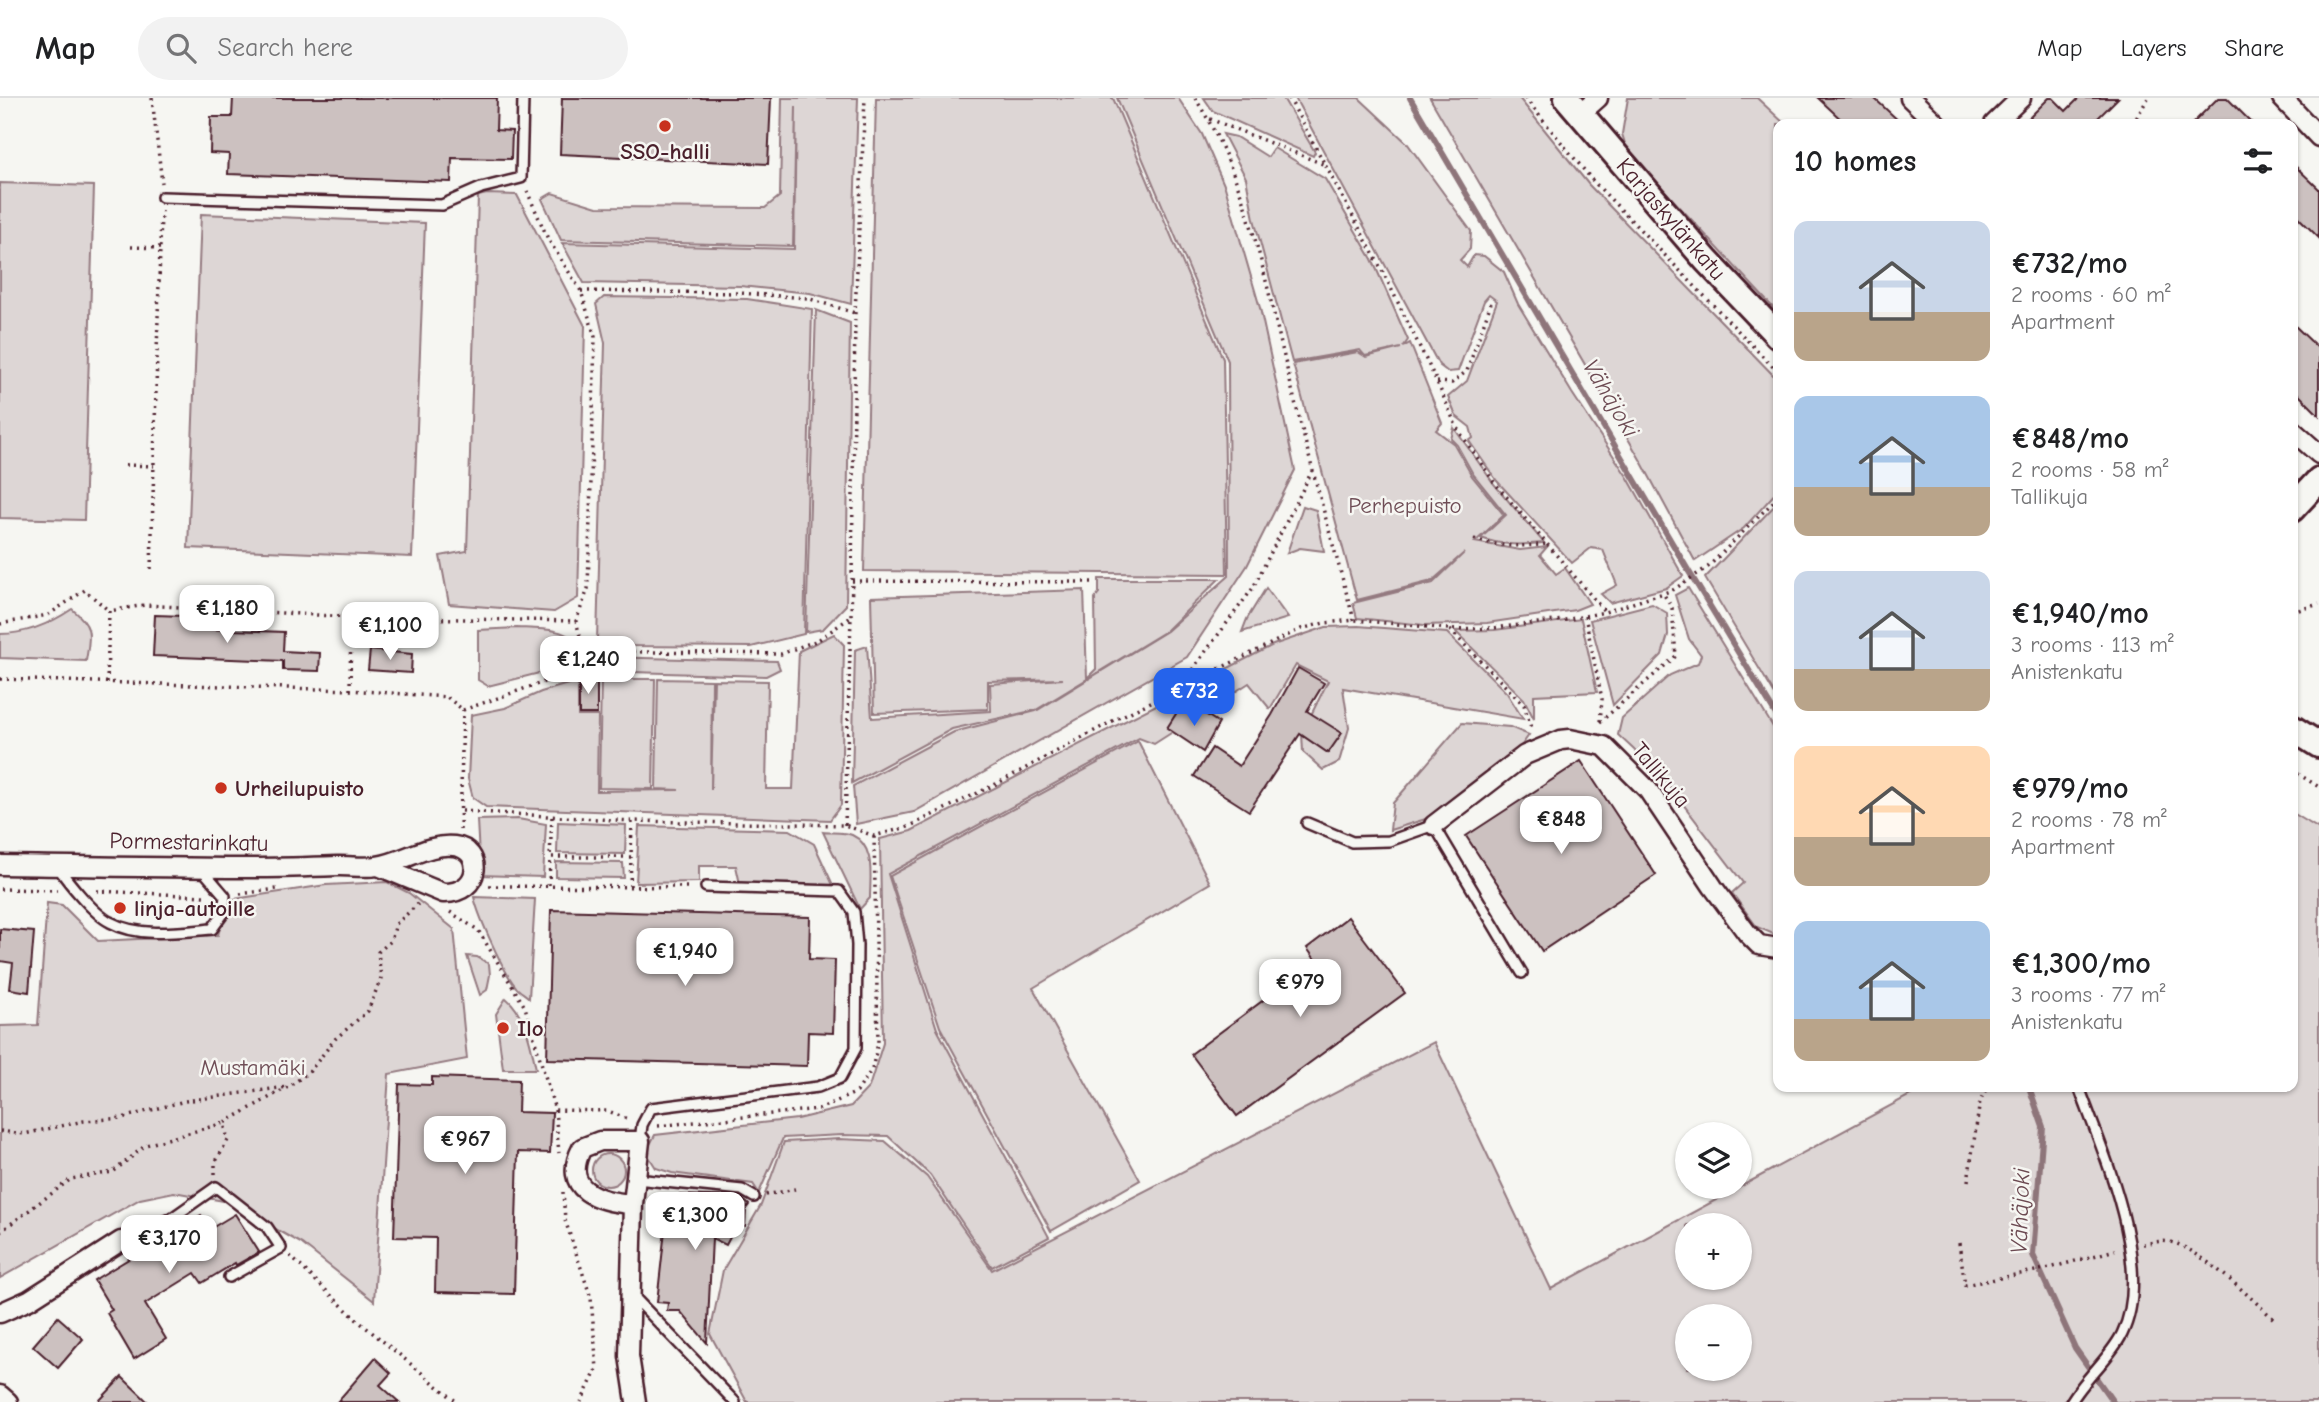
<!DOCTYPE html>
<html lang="en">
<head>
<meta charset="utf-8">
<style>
	:root { --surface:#fff; --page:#f2f2f2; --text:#202124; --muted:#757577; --line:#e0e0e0; --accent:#2563eb }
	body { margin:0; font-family:"Comic Neue",sans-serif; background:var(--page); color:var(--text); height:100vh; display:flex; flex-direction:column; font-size:26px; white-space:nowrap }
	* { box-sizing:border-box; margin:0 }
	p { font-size:23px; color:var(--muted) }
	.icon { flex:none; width:38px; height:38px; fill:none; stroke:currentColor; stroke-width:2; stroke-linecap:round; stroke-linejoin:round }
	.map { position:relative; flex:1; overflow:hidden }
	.drawer { position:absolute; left:1773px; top:21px; width:525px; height:973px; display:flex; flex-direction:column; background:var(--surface); border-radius:14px; box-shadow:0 2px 5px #0004 }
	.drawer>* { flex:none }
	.fabs { position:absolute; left:1675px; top:1024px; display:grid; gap:14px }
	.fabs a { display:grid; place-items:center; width:77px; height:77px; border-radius:50%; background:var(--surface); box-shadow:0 2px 5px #0004; font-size:35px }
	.price { position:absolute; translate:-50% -60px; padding:0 16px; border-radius:14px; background:#fff; color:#222; font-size:23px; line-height:46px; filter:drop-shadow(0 2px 4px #0008) }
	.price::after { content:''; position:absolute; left:50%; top:42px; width:21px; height:16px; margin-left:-10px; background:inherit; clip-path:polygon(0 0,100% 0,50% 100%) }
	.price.active { background:var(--accent); color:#fff }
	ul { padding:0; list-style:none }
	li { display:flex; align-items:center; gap:21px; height:175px; padding:0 21px }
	li span { display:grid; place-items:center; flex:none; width:196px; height:140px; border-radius:14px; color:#555 }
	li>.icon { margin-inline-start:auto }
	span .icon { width:84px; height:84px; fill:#fffc; stroke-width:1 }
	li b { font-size:30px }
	h2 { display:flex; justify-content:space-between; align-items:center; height:84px; padding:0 21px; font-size:30px }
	header { display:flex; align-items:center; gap:42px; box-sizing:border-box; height:98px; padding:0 35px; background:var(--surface); border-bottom:2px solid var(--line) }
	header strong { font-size:33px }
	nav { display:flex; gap:38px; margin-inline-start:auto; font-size:24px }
	.search { width:490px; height:63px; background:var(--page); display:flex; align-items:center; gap:18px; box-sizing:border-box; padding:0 24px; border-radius:38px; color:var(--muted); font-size:26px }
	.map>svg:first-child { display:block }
</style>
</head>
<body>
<header>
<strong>Map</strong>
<div class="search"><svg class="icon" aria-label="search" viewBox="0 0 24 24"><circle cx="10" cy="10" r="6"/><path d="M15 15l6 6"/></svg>Search here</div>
<nav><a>Map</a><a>Layers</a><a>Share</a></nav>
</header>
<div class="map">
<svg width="2319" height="1304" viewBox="0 0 2319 1304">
	<rect width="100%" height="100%" fill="#f6f6f2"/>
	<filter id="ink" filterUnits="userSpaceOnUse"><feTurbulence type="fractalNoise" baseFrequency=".0143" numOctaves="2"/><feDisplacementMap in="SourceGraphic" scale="14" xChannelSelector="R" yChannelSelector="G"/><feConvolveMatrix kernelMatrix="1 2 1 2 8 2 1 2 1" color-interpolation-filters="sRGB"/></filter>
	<g filter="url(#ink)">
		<g fill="#ddd6d5" stroke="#947a80" stroke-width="2" fill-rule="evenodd">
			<polygon points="782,0 858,0 851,206 810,195 740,188 584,185 562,145 794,151 796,8 793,148 561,142 542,101 552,95 597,109 765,110 780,98"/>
			<polygon points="876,0 1113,0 1223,261 1227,476 864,473"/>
			<polygon points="1117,0 1178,0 1202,36 1225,89 1260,210 1295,372 1247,468 1187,559 914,714 856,726 853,688 954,634 1036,613 1167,533 1229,478 1228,263"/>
			<polygon points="1204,0 1283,0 1315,54 1313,58 1213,13"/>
			<polygon points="1295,0 1359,0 1407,45 1471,133 1470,151 1460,162 1467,169 1474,157 1484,158 1504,174 1518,206 1572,295 1628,380 1683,478 1666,490 1610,505 1601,496 1617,487 1603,452 1591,450 1572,465 1497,383 1469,343 1473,340 1470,329 1456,318 1448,299 1467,283 1497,203 1489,197 1484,203 1458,273 1448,274 1439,267"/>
			<polygon points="1430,0 1519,0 1589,87 1778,282 1778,392 1744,430 1695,463 1641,363"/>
			<polygon points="1628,0 1757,0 1785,26 1778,26 1778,215 1627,52 1622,36"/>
			<polygon points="1223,36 1236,39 1268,59 1274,50 1325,81 1372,161 1408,242 1403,249 1410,245 1442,325 1436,332 1454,346 1472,378 1504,417 1475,444 1520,452 1547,449 1540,457 1556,476 1565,470 1590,506 1575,512 1487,525 1424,527 1357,520 1353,505 1433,485 1464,455 1432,483 1357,502 1293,266 1358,254 1366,259 1401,250 1365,258 1360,252 1292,264 1254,121 1246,80"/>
			<polygon points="0,85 94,88 84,422 0,420"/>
			<polygon points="487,96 517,97 585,228 578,500 554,514 449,506 440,458 467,453 478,98"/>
			<polygon points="201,116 425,125 412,459 188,450"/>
			<polygon points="604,199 747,201 812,211 804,536 751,549 627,548 597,543 605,245 596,206"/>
			<polygon points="816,212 850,225 846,507 823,531 806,534"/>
			<path d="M1454,330L1494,386L1544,445C1522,447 1502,448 1481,440L1506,417L1473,376L1457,347L1451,341Z"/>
			<polygon points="1778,404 1778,602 1705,480"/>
			<polygon points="1303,408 1316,412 1324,453 1300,450 1287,455"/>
			<polygon points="1099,481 1219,481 1166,533 1036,612 952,631 852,685 855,552 867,548 872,620 991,613 990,586 1063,581 988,583 988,611 874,615 871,499 1084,492 1087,580 1096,571 1095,500 1099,495"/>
			<polygon points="1266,490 1288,520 1242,534 1247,521"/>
			<polygon points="1688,490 1778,637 1778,838 1757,829 1732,795 1743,785 1660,676 1618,637 1622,620 1670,577 1698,565 1701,557 1689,541 1675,497"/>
			<polygon points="1652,506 1667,515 1668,537 1662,557 1613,607 1590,522"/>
			<path d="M72,511C94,529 90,537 86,563L0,560V536C27,536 50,526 72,511Z"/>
			<polygon points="1581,521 1597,594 1534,597 1534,621 1524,601 1455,533 1494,532"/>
			<polygon points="1358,528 1447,535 1507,595 1523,621 1343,590 1349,630 1339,664 1323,672 1303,654 1302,635 1328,583 1296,567 1270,611 1249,585 1154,646 1139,640 888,776 937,931 1049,1139 992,1169 930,1077 888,1038 842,1037 783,1040 759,1095 753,1086 672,1075 656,1070 646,1054 655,1037 797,1021 851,1008 869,989 883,945 880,741 911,733 1273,547 1326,529"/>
			<path d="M517,530C531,531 573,529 574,547C575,551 573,555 572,559L551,572L488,588L478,582V532Z"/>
			<polygon points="834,536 844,547 841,707 830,722 486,709 473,700 468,681 471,617 505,610 541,594 578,583 578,618 598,618 597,693 679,692 656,691 658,581 712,582 711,692 714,582 768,583 766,691 793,691 799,553"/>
			<polygon points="599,559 777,563 780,571 766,578 598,573"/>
			<polygon points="601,581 655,581 653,691 599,690"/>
			<polygon points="1462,625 1510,629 1529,637 1519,651 1429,720 1390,732 1393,705"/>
			<polygon points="1138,643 1210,785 1033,890 1140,1082 1051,1133 940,929 890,778"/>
			<path d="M2293,715L2319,731V1304H747L710,1236L723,1172L761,1107L784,1044L839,1041L885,1043L927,1079L992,1172L1434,944L1551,1191L1925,989H2292ZM1687,1127H1740V1180H1687ZM1687,1218H1740V1270H1687Z"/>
			<polygon points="518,721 546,726 543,779 480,777 477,722"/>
			<polygon points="558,724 626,727 625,756 557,755"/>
			<polygon points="639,728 790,732 814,746 833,787 740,786 736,768 699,768 699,784 636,785"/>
			<path d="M823,734C832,735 844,734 852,737C876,748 870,779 870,800L860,811Z"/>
			<polygon points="556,764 623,765 624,780 556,779"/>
			<polygon points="387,784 409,795 454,831 467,961 389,976 374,1203 302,1146 229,1104 174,1094 140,1101 0,1180 0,928 38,927 47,805 62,807 98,843 218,837 228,802 326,787"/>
			<path d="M474,799L535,801L529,900C525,896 519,893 516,889C503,873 479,820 474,799Z"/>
			<polygon points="467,858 477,859 489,866 490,877 487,892 480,897"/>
			<path d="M506,900C526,917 531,947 536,971H503L496,916Z"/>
			<circle cx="608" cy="1072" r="16"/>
		</g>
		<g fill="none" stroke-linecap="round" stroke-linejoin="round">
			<g stroke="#8e747a" stroke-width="6">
				<polyline points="1410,0 1688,472 1778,620"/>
				<polyline points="2029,989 2043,1029 2033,1157 2075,1250 2113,1304"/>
			</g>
		</g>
		<g fill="#ccc1c0" stroke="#4a1f2b" stroke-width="2">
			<polygon points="233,0 497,0 496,32 512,33 511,61 452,60 451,84 228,76 229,56 210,55 211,19 232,19"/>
			<polygon points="562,0 771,0 768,66 560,56"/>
			<polygon points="1818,0 1874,0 1902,26 1846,26"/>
			<polygon points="2049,0 2053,0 2066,13 2079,0 2118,0 2092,26 2023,26"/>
			<polygon points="2218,0 2227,0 2253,26 2192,26"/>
			<polygon points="2292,65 2319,91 2319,140 2292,113"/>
			<polygon points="2292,225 2319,251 2319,317 2292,290"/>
			<polygon points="155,517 184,518 184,530 284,534 283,553 320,555 319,573 283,572 283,563 153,558"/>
			<polygon points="370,552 412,556 411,575 368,572"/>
			<polygon points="1298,570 1324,585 1307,613 1342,635 1328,655 1300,636 1249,713 1194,678 1212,650 1239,668 1272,617"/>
			<rect x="579" y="581" width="18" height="35"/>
			<polygon points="1181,608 1195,618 1199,612 1219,625 1203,654 1167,630"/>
			<polygon points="1581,663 1656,777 1542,853 1466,738"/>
			<polygon points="551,812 810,819 809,861 835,862 833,935 808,934 807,968 547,961"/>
			<polygon points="1348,819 1405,895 1237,1018 1191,956 1316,863 1307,850"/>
			<polygon points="0,831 34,834 29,894 10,891 13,865 0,863"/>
			<polygon points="432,979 519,982 518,1014 552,1015 550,1055 518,1054 514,1196 435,1194 436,1140 394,1139 399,986 432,987"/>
			<polygon points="679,1097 740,1099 749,1107 746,1111 745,1128 736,1128 726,1147 712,1140 707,1245 680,1213 667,1213 668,1205 657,1204 665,1132 656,1123"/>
			<polygon points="235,1116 259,1154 236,1167 235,1165 202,1185 195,1175 145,1206 166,1241 134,1261 107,1215 112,1212 94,1182 201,1117 210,1131"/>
			<polygon points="58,1219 83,1241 58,1270 33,1248"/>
			<polygon points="375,1260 391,1275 380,1287 399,1304 337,1304"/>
			<polygon points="122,1279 148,1304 98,1304"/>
		</g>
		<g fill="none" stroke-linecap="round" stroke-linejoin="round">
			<defs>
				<g id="lane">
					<polyline points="162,99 442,107 481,90 521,80 523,0"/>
					<polyline points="1307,725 1352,744 1389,743 1434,727 1522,875"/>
					<path d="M58,769C68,784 94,816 110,824C139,840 180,834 212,831L223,816L225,798L201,770"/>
					<polyline points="640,1043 642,1027 651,1010 818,989 840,980 856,950 857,847 854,814 839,793 706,789"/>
					<polyline points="636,1081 742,1092 754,1099"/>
					<polyline points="121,1143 172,1120 216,1089 267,1129 281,1150 229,1179"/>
					<polyline points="632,1197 735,1304"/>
					<path d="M2071,1304C2085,1280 2110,1260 2122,1236C2155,1169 2103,1055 2079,989"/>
				</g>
				<g id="street">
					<polyline points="1910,0 1937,26"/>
					<polyline points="2282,0 2319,39"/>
					<polyline points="1580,16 1598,0"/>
					<polyline points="1994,26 2021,0"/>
					<polyline points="2292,332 2319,356"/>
					<polyline points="1434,727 1525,657 1561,642 1570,641 1604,648 1648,692 1713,789 1747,835 1759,847 1778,850"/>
					<path d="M0,767C87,768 173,770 260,770C287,770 313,769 340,768C352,768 365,770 377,768C402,765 428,745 454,748C484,751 482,796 443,795L378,768"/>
					<path d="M633,1106C599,1104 560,1092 582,1050L600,1043H640L633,1106L629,1258L636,1304"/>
					<polyline points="0,1215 29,1202 121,1143"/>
					<polyline points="0,1297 8,1304"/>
				</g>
				<g id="secondary">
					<polyline points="1567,0 1706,162 1778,238"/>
					<polyline points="2292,411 2319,382"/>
					<polyline points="2292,630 2319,647"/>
				</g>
			</defs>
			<use href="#lane" stroke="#4a1f2b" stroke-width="14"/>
			<use href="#street" stroke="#4a1f2b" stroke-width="23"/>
			<use href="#secondary" stroke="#4a1f2b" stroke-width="30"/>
			<g stroke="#4a1f2b" stroke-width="3.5" stroke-dasharray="2 5" stroke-linecap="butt">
				<polyline points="152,0 162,85"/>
				<path d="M1195,0C1248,82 1265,182 1288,275C1308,358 1331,440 1354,522"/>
				<polyline points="1289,0 1383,174 1437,284 1457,330 1494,384 1605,514"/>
				<polyline points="1525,0 1593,83 1778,274"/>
				<polyline points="1210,21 1323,66"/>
				<polyline points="2133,26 2148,0"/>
				<polyline points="131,149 160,150"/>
				<polyline points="581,193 739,195 807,200 855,215"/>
				<polyline points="1437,284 1452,285 1467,273 1491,205"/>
				<polyline points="125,367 154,368"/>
				<path d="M1474,441C1499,449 1521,449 1548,446"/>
				<polyline points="151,471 161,113"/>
				<polyline points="852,483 1093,484"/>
				<polyline points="2292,514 2319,506"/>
				<polyline points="1585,518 1602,601 1600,624"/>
				<polyline points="0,526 48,517 85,492 109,513"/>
				<polyline points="1450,532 1524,607 1532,633"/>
				<polyline points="584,553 781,556 818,542 851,519"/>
				<polyline points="0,581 350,592 447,599 463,612"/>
				<polyline points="107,585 109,513 145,507 351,519 576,523"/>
				<polyline points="1180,588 1253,490 1311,375"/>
				<polyline points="350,592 351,519"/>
				<polyline points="463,612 564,577 584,553 576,523 588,491 595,239 581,193 548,141 527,93"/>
				<polyline points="1600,624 1676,558 1672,510 1663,495"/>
				<polyline points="2292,672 2319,689"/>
				<polyline points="462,713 632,723 845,727 874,738 908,729 1000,684 1122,618 1301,531 1324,525 1355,522 1449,531 1492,530 1565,522 1605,514 1673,492 1708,469 1778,399"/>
				<polyline points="552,719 550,759 631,759 632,723"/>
				<polyline points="845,727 852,483 855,215 865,0"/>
				<polyline points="460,732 463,612"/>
				<polyline points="549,787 550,759"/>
				<polyline points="489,788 692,789"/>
				<polyline points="630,788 631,759"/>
				<polyline points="0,791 57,792"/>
				<polyline points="97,793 204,798"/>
				<polyline points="240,796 277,791"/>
				<polyline points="450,814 478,832 525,909 555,1012 608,1013 630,1022"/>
				<polyline points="555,1012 559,1055"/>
				<polyline points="658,1028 819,1011 857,994 872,971 878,945 874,738"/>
				<polyline points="0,1033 24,1036 84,1023 122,1020 185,1003 287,989"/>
				<polyline points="215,1076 215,1065 228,1042 224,1025 290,988 310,973 335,941 368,913 381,880 378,854 391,843 396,826 418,806"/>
				<polyline points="1968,1083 1980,1003 1987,989"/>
				<polyline points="563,1094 565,1122 591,1200 597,1271 581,1304"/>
				<polyline points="766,1097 795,1091"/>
				<polyline points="0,1134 71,1081 113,1074 146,1047 224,1025"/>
				<polyline points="1959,1145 1965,1187 2050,1170 2115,1152"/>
				<path d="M2143,1146C2151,1145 2161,1142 2170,1144C2198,1149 2252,1201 2275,1222"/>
				<polyline points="290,1158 357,1222 457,1304"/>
			</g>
			<use href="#lane" stroke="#f6f6f2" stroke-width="9"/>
			<use href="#street" stroke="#f6f6f2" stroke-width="18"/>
			<use href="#secondary" stroke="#f6f6f2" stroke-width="24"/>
		</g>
	</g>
	<g fill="#c8321e" stroke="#f6f6f2" stroke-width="2.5">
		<circle cx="665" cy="28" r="7"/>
		<circle cx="221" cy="690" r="7"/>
		<circle cx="120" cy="810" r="7"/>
		<circle cx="503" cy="930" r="7"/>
	</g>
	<g text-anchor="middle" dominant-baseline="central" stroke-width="5" stroke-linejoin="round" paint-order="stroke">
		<g font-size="23" font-weight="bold" fill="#4a1f2b" stroke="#f6f6f2" text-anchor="start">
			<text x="665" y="53" text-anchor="middle">SSO-halli</text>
			<text x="235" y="690">Urheilupuisto</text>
			<text x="134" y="810">linja-autoille</text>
			<text x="517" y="930">Ilo</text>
		</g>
		<g font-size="23" fill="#4a1f2b" stroke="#f6f6f2">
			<text transform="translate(1671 121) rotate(49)">Karjaskylänkatu</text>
			<text transform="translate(1661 677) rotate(50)">Tallikuja</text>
			<text transform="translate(189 744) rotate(1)">Pormestarinkatu</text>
		</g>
		<g font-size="23" fill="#6f4d56" stroke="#f6f6f2">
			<text x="1405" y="407">Perhepuisto</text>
			<text x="253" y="969">Mustamäki</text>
		</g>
		<g font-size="24" font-style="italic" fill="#6c4a52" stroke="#f6f6f2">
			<text transform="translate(1611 300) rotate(59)">Vähäjoki</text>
			<text transform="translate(2020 1113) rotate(-88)">Vähäjoki</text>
		</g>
	</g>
</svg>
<div class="fabs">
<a><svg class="icon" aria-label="layers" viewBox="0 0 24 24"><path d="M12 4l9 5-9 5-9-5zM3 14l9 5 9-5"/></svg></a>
<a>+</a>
<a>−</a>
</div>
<b class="price" style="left:227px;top:547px">€1,180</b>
<b class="price" style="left:390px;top:564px">€1,100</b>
<b class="price" style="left:588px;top:598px">€1,240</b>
<b class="price active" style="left:1194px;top:630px">€732</b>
<b class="price" style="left:1561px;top:758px">€848</b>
<b class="price" style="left:685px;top:890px">€1,940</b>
<b class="price" style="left:1300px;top:921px">€979</b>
<b class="price" style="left:465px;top:1078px">€967</b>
<b class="price" style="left:695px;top:1154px">€1,300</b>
<b class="price" style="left:169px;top:1177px">€3,170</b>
<section class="drawer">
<h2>10 homes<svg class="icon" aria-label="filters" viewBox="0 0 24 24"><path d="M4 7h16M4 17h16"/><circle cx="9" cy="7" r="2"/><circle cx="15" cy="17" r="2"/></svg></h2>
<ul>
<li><span style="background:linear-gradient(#c9d6e8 65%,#b9a48a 0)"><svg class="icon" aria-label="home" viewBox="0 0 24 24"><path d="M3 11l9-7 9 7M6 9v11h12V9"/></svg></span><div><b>€732/mo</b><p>2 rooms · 60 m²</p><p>Apartment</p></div></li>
<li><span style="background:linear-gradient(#a9c7e8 65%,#b9a48a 0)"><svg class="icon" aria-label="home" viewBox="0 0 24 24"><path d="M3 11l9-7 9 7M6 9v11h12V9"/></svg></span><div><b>€848/mo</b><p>2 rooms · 58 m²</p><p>Tallikuja</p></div></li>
<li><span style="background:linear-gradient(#c9d6e8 70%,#b9a48a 0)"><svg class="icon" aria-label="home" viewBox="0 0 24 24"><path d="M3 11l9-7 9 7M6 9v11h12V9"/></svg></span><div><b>€1,940/mo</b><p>3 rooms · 113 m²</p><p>Anistenkatu</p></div></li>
<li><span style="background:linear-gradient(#ffd9b3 65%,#b9a48a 0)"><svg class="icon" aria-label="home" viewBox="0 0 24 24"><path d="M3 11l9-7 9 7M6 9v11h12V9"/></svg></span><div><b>€979/mo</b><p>2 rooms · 78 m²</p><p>Apartment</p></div></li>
<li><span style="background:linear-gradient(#a9c7e8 70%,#b9a48a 0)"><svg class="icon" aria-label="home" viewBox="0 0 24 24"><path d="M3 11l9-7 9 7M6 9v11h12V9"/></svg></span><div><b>€1,300/mo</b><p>3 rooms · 77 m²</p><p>Anistenkatu</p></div></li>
</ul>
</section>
</div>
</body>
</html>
